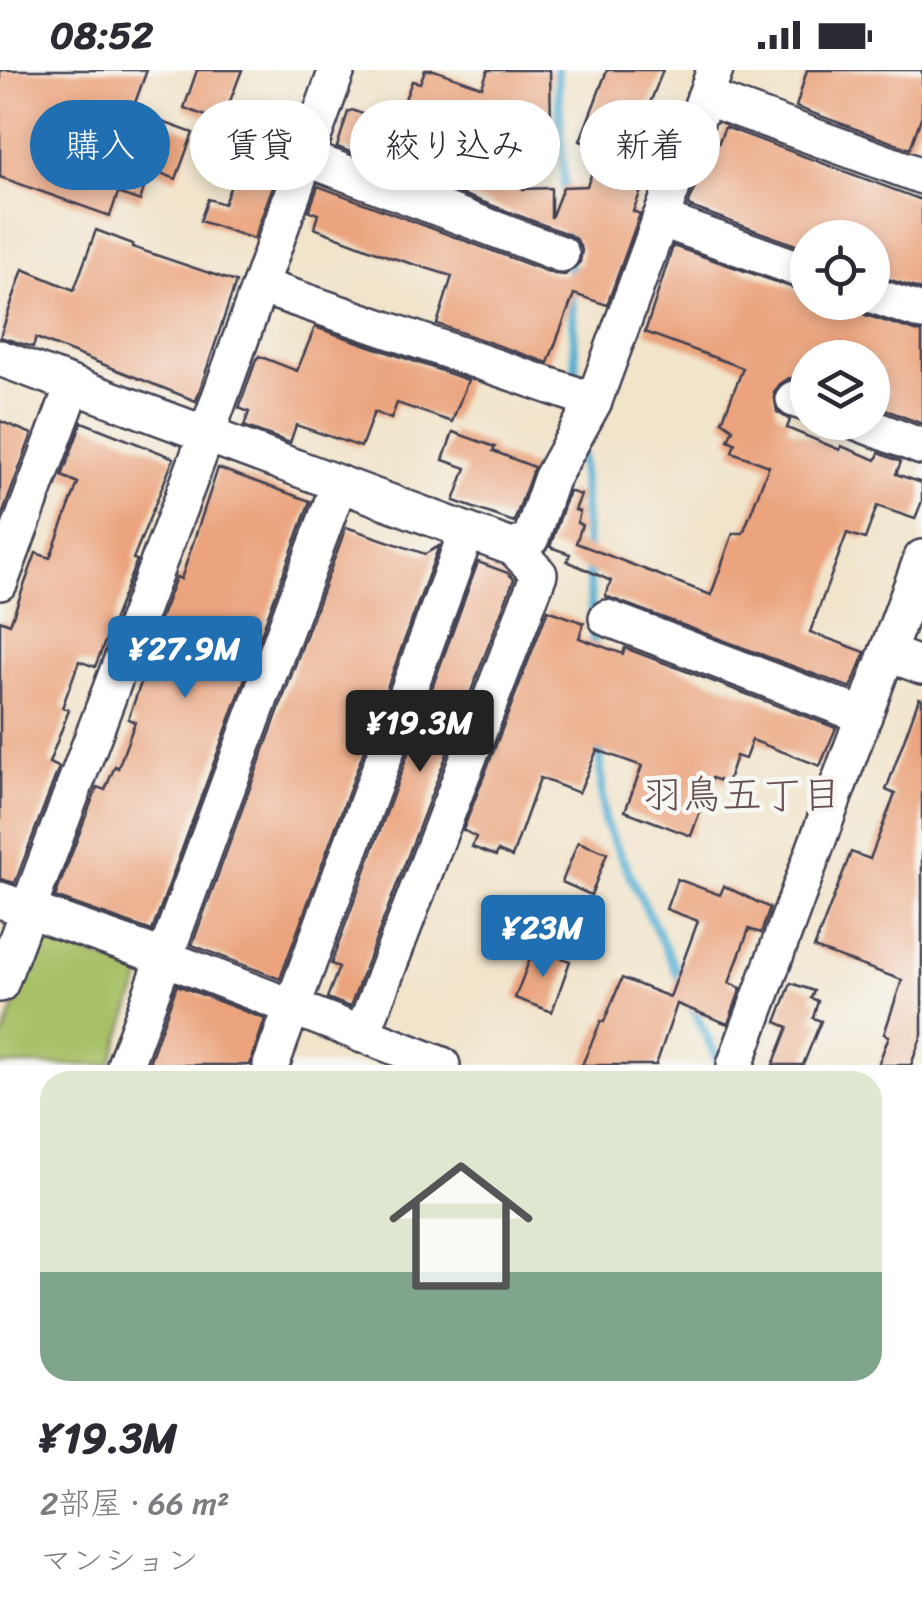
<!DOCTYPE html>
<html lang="ja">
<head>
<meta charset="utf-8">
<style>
	:root { --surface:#fff; --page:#f2f2f3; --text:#2b2b33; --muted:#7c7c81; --line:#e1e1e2; --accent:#1f6fb2 }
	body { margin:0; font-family:Sriracha,"Klee One",sans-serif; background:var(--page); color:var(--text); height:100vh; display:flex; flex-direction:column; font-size:38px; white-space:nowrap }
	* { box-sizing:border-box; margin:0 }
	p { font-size:32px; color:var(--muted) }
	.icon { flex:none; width:55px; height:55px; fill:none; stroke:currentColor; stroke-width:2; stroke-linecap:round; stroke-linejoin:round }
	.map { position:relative; height:995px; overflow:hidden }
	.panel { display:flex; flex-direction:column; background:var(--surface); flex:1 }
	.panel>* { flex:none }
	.banner { position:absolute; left:30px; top:30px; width:862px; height:90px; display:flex; gap:20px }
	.tools { position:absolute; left:790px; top:150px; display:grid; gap:20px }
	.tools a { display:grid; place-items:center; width:100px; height:100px; border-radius:50%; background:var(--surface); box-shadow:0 5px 15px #0003; font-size:50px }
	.price { position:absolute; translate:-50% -85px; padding:0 22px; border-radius:10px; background:var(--accent); color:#fff; font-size:32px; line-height:65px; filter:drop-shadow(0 2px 5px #0008) }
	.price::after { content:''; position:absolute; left:50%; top:60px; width:30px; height:22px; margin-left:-15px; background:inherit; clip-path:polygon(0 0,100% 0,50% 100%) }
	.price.active { background:#222; color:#fff }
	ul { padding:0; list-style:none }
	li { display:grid; align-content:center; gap:20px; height:530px; padding:0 40px }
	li+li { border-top:2px solid var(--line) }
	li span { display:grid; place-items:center; height:310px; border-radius:30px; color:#555 }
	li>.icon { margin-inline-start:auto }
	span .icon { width:180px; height:180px; fill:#fffc; stroke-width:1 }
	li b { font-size:42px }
	.pill { padding:0 35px; border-radius:45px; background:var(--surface); box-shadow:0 5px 15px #0003; font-size:35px; line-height:90px }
	.pill.active { background:var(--accent); color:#fff }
	.status { display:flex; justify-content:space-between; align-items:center; height:70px; padding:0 50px; background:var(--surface); direction:ltr }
	.status svg { height:28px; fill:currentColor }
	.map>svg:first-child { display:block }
</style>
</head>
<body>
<div class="status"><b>08:52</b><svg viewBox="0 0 49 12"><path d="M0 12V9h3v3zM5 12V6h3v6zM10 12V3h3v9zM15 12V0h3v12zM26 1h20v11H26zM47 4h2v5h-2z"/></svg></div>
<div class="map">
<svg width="922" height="995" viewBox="0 0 922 995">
	<rect width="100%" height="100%" fill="#f6f6f2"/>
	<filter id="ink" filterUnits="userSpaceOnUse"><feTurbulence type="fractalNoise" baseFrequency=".01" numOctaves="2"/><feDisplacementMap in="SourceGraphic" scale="20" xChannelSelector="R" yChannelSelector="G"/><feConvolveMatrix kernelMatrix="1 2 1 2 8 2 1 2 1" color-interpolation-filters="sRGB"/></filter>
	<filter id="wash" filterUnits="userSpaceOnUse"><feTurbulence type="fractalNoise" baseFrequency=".0048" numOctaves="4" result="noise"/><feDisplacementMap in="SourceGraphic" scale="40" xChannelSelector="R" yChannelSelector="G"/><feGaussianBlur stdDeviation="2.25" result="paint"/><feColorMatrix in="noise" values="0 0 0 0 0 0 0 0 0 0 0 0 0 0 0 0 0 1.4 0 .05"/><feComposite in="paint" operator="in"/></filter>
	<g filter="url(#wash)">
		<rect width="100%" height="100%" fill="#f1e4cb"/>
		<polygon fill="#a8c066" stroke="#657150" stroke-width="2.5" points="39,866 143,903 110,995 0,995 0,976"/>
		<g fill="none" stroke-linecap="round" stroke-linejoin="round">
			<g stroke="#53afd1" stroke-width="9">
				<polyline points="557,0 565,127"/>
				<polyline points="567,152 577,317"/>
				<polyline points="581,382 594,581"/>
				<polyline points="599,671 604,751 682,913"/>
				<polyline points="690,932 720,995"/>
			</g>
		</g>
		<g id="blocks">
			<g fill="#eba47e">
				<polygon points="0,0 147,0 132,41 193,63 176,109 150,99 140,131 118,123 110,146 0,107"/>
				<polygon points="197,0 242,0 222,52 184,38"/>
				<polygon points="425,0 434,0 482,17 488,0 550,0 551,60 545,58 523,119 551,118 551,148 563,117 587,116 601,78 580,71 607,0 663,0 636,69 642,72 633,100 647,106 633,141 640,144 607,235 574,224 548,293 437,254 452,206 390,187 314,158 318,144 309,141 318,116 554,204 565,205 580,192 582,180 577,170 568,164 337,77 348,42 352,40 384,52 391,33 402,37 412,11 420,13"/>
				<polygon points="807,0 922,0 922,45 910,79 796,37"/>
				<polygon points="725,57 922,130 922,220 872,204 872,168 804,168 801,177 688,136 698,109 701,111 706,97 708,98"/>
				<polygon points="247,71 281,85 274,100 278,102 254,169 200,151 208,129 224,134"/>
				<polygon points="96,160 133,174 132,177 236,212 196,331 36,268 33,277 0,267 23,199 74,220"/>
				<polygon points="673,176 808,223 808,232 853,232 865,245 922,263 922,354 881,338 888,320 876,315 882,299 872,295 872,288 808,288 805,310 789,308 780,314 774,323 777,342 790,350 787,358 840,380 841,376 876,390 879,383 901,392 896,404 922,413 922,431 915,449 877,436 865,469 847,463 810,562 865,582 851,618 605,526 611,511 567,491 570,484 550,477 569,421 581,425 575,440 580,442 577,453 582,455 576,473 711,525 733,463 743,463 769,396 732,382 735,373 728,370 733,359 722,351 743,298 645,262"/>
				<polygon points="315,257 468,310 452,352 397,333 391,349 374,342 361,377 296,355 290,373 244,356 249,342 239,338 256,290 259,286 297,301"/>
				<polygon points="0,351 32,364 0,451"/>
				<polygon points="82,352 174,388 133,489 137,490 95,597 79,591 62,638 69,640 49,693 59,697 15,813 0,809 0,550 10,554 36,483 50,488 78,413 62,406"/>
				<polygon points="453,362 495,377 493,381 534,397 514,452 454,431 466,398 443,390"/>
				<polygon points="218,398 310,431 152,861 55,827 97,717 105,720 115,696 118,698 135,652 128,649 151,585 147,583 176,507 181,509"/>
				<polygon points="346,457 425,484 439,476 280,909 192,875"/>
				<polygon points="478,492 508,503 514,509 350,937 327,928 339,897 331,894"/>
				<polygon points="548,540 584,553 579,568 623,584 625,578 836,658 820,696 752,670 745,689 736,686 727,713 712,708 691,766 625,741 642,696 597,680 579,723 540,708 512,787 498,781 496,786 472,777 476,767 463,760"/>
				<polygon points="919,628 922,629 922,965 911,995 878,995 889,966 884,964 902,910 814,878 851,782 870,789 895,724 886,720"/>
				<polygon points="578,772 607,783 591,825 562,812"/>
				<polygon points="677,809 720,825 724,816 770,838 761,863 749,859 729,913 741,918 728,954 677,934 656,995 582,995 601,951 604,952 622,908 670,927 698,851 666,839"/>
				<polygon points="534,878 570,891 552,942 515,928"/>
				<polygon points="791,913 814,921 811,928 818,931 813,948 821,951 803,995 773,995 788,957 776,952"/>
				<polygon points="177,915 265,949 250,995 148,995"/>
			</g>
		</g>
	</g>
	<g filter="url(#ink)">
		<use href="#blocks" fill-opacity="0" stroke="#413f51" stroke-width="2.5"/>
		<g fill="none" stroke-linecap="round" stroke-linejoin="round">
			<defs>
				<g id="minor">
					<polyline points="705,27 922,106"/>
					<polyline points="306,88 561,184"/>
					<polyline points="660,149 808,202"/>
					<polyline points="260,216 594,331"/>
					<polyline points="872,225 922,242"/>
					<polyline points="0,288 467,461 271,995"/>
					<polyline points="794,329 808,334"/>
					<polyline points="857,352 922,377"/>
					<polyline points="467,461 514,478 531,468 551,409 594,331 715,0"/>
					<polyline points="0,512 73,316"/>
					<polyline points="607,548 864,646"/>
					<polyline points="887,583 922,596"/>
					<polyline points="0,830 163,887 442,995"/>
					<polyline points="0,914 206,366 337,0"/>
					<polyline points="362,965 539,504 514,478"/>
					<polyline points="125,995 339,414"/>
					<polyline points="735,995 922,488"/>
				</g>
			</defs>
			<use href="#minor" stroke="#413f51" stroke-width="40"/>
			<use href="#minor" stroke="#fff" stroke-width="35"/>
		</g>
	</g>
	<g text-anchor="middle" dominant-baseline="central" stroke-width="9" stroke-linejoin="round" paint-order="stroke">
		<g font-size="40" fill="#685052" stroke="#f6f6f2">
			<text x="742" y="724">羽鳥五丁目</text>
		</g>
	</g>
</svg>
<div class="tools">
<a><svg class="icon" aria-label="locate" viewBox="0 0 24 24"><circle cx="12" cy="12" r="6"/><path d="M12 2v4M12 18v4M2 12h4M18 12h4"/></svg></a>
<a><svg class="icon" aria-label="layers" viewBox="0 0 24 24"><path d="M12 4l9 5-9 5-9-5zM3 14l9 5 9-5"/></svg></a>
</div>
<b class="price" style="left:185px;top:631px">¥27.9M</b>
<b class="price active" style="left:420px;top:705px">¥19.3M</b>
<b class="price" style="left:543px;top:910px">¥23M</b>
<div class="banner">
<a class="pill active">購入</a>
<a class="pill">賃貸</a>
<a class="pill">絞り込み</a>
<a class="pill">新着</a>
</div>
</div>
<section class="panel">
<ul>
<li><span style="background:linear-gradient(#dfe7d0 65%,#7fa58c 0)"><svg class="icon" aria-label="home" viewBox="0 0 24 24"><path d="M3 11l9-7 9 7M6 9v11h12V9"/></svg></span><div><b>¥19.3M</b><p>2部屋 · 66 m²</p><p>マンション</p></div></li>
</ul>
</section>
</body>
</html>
